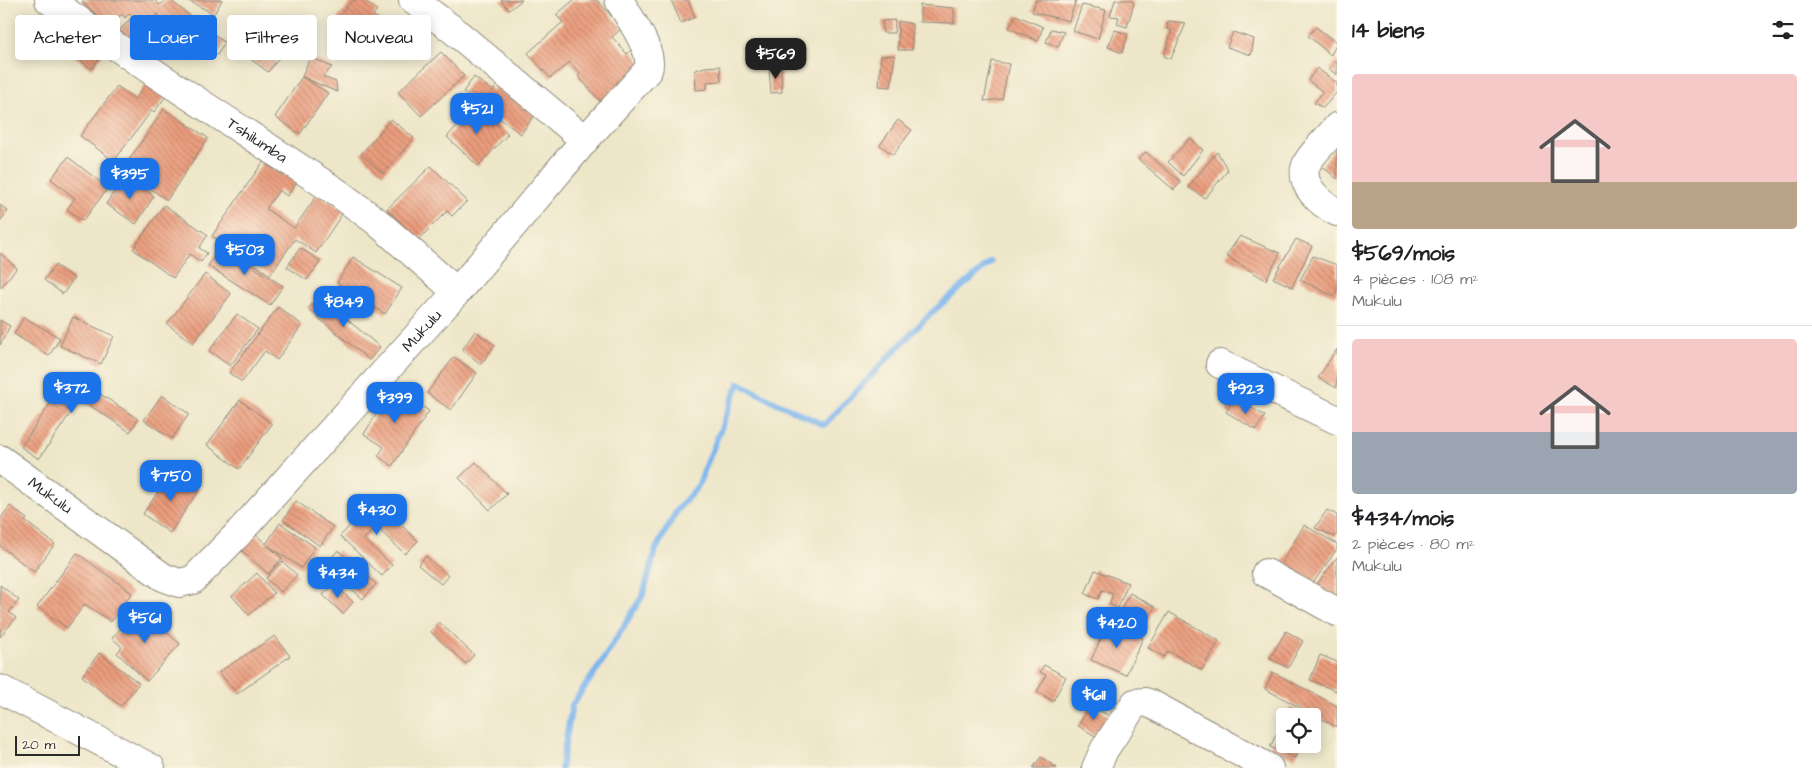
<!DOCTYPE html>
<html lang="fr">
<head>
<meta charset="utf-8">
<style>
	:root { --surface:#fff; --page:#f6f6f6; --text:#202124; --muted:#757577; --line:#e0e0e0; --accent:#1a73e8 }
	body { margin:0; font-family:"Architects Daughter",sans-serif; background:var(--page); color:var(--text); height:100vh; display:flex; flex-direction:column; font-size:19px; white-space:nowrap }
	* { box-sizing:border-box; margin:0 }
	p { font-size:16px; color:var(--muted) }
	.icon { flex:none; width:28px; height:28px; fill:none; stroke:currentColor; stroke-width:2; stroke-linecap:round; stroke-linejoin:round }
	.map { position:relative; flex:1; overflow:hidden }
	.details { display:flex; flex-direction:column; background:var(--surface); width:475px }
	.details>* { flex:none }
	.banner { position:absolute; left:15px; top:15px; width:475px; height:45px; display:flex; gap:10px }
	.tools { position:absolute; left:1276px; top:708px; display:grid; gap:10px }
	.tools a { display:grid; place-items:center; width:45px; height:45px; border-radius:5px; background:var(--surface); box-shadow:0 2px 12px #0003; font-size:25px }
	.scale { position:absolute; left:15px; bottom:12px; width:65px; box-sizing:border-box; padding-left:5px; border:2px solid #2b2b2b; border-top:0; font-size:14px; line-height:18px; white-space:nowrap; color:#2b2b2b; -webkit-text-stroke:4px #fcf5e5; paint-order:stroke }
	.price { position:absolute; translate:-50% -42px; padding:0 11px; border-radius:10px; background:var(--accent); color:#fff; font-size:16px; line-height:32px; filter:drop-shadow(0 1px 2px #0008) }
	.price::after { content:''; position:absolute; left:50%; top:30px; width:15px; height:11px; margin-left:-8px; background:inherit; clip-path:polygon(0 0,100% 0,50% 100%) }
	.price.active { background:#222; color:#fff }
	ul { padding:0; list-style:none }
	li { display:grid; align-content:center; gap:10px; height:265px; padding:0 15px }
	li+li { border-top:1px solid var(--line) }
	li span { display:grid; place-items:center; height:155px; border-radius:5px; color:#555 }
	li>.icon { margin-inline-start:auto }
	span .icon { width:90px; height:90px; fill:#fffc; stroke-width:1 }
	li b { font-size:21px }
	h2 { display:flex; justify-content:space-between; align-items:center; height:60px; padding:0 15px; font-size:21px }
	.pill { padding:0 18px; border-radius:5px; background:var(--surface); box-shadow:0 2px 12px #0003; font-size:18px; line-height:45px }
	.pill.active { background:var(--accent); color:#fff }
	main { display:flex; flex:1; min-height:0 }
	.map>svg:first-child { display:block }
</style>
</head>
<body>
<main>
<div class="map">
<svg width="1337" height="768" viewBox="0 0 1337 768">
	<defs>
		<pattern id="building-back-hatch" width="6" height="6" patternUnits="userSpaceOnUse" patternTransform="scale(1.25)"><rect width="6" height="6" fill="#eb9d7d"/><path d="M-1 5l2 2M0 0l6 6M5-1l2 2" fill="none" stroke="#bf8067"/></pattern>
	</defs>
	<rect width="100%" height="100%" fill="#fcf5e5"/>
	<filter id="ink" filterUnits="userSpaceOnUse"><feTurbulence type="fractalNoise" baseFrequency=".02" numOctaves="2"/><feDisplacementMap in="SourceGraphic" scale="10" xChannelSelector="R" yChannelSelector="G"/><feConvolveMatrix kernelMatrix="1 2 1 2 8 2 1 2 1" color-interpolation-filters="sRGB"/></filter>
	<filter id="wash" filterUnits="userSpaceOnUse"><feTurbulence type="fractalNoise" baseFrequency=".0096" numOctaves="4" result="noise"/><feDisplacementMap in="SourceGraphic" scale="20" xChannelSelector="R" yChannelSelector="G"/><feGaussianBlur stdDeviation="1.12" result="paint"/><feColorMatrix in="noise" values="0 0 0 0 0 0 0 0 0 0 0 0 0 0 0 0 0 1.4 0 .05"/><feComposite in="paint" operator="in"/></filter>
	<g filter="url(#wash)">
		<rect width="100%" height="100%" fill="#ede6c8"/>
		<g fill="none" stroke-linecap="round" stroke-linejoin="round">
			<polyline stroke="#7eb6ee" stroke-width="6" points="561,768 572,705 598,668 643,595 656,549 677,510 698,486 739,383 769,399 824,425 930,314 991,262"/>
		</g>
		<g id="blocks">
			<g fill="url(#building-back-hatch)">
				<polygon points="84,0 154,0 160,5 166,0 170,0 225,43 217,55 168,16 164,20 158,14 150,21 153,24 146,28 154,35 139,52 117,33 132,17 129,14 125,18 122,14 110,27 82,2"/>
				<polygon points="187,0 222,0 214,14"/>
				<polygon points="353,0 364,0 377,10 373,15 389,28 360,61 333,38 341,28 334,22"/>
				<polygon points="501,0 522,0 509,10"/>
				<polygon points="574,0 597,0 622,28 612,37 627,54 631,50 642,64 600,101 578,76 580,74 570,62 550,78 528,53 563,22 556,15"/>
				<polygon points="671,0 688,0 695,17 681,23"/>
				<polygon points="1036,0 1076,0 1069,21 1032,12"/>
				<polygon points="1115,0 1131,0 1134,3 1127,27 1117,24 1119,17 1110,16"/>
				<polygon points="920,5 954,8 954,23 920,22"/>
				<polygon points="1082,5 1106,10 1098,39 1073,31"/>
				<polygon points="46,10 104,52 92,69 34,27"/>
				<polygon points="1016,15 1043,27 1038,41 1009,28"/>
				<polygon points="895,20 894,33 883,33 882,21"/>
				<polygon points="898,21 912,24 912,50 898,50"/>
				<polygon points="1168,21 1186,23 1171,59 1164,56 1172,30 1167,29"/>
				<polygon points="257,22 289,45 268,72 237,49"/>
				<polygon points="1316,27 1337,43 1331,55 1308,36"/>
				<polygon points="1051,29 1064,32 1058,47 1046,42"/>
				<polygon points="1115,30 1128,34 1122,53 1108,47"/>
				<polygon points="1233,32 1254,39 1251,55 1227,47"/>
				<polygon points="441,52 464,76 421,116 398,92"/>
				<polygon points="778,54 779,64 753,68 752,58"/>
				<polygon points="895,55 891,87 879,86 881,56"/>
				<polygon points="310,57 332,67 323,77 336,82 337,92 302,77 328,93 300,134 275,117 302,77"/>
				<polygon points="1337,59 1337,75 1329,69"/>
				<polygon points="992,61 1009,64 1002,99 984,101"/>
				<polygon points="720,66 721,81 707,82 707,89 696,90 695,70 705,67"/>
				<polygon points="781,67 782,92 771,93 769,68"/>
				<polygon points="1317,68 1337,83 1337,92 1323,108 1314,103 1323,92 1308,80"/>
				<polygon points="474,77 493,91 499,82 538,110 521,134 463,92"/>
				<polygon points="148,81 167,95 154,112 152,110 114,161 80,136 117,86 135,99"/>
				<polygon points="476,105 508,134 478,166 447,137"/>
				<polygon points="164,109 208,138 167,200 122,170"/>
				<polygon points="391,119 414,138 383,174 361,154"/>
				<polygon points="898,120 912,130 893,155 880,145"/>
				<polygon points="1190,138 1203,150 1183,176 1168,162"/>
				<polygon points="1337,145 1337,179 1322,166"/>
				<polygon points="1146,152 1181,182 1174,190 1138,159"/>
				<polygon points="1217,152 1228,170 1205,198 1188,187"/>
				<polygon points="68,157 108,188 83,221 67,209 75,198 51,179"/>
				<polygon points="263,162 284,176 286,173 298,181 287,196 279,190 266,209 294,228 318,194 344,211 316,253 295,239 270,275 212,236"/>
				<polygon points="431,166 467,201 452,216 447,211 418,240 387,209"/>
				<polygon points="124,176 154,196 136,224 106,204"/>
				<polygon points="0,205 8,211 0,221"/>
				<polygon points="164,205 208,235 199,248 207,253 201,262 190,254 173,278 133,249"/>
				<polygon points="1240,236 1280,253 1266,280 1226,256"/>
				<polygon points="1296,239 1312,246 1292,287 1273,278"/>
				<polygon points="221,246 283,286 270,305 208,266"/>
				<polygon points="300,248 321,261 307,280 287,267"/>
				<polygon points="0,253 17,268 0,288"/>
				<polygon points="1313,256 1337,265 1337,291 1334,296 1300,280"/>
				<polygon points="353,257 402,288 385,314 337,283"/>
				<polygon points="55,265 74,278 63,294 44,280"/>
				<polygon points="205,274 231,294 193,343 167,324"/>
				<polygon points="319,296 380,347 369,360 308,309"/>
				<polygon points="278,307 302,325 277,360 265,351 242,382 229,373"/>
				<polygon points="237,314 258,329 230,366 209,351"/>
				<polygon points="24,317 60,338 49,356 14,334"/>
				<polygon points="73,317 114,336 101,364 60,346"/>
				<polygon points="0,320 10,326 0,345"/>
				<polygon points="475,331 495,345 481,364 462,350"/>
				<polygon points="1337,349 1337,388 1318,378"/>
				<polygon points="454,357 477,373 451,410 427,393"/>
				<polygon points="70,374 138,419 130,432 80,399 39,459 21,447"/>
				<polygon points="391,386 429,411 392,466 378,456 384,447 364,434 377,413 374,411"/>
				<polygon points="162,395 189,414 172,439 144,420"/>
				<polygon points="240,400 272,424 239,469 207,445"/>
				<polygon points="1232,402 1250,407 1265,416 1256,430 1226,412"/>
				<polygon points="476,462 507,494 490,510 459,478"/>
				<polygon points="172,471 199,490 170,533 143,514"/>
				<polygon points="375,500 418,541 405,554 376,527 364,539 392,565 382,576 340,536"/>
				<polygon points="296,501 333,527 320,546 283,520"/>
				<polygon points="10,506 27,519 25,521 55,544 34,572 0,546 0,519"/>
				<polygon points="1327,510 1337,515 1337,534 1335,537 1315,528"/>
				<polygon points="280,523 315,547 301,568 267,545 282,558 268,574 239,548 253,532 266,544"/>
				<polygon points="1304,525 1337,544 1337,549 1313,583 1280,566"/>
				<polygon points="338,550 376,584 363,599 325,566"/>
				<polygon points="77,553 132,593 111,622 85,604 67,628 37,607"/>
				<polygon points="426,556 448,576 441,584 418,565"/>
				<polygon points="1337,557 1337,600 1316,586"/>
				<polygon points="282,561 297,575 281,592 266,578"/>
				<polygon points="1095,570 1128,583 1118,608 1109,604 1113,594 1102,590 1098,599 1085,594"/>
				<polygon points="257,573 274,593 249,615 232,596"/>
				<polygon points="334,584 353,602 343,614 323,595"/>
				<polygon points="0,585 19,600 9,612 16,618 0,637"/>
				<polygon points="1130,593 1155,607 1140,633 1115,619"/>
				<polygon points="140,608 180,644 147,681 117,653 122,647 112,638"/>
				<polygon points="1169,612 1219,641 1202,670 1168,651 1164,657 1148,648"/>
				<polygon points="439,622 474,655 466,664 431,632"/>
				<polygon points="1108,623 1143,638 1126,675 1091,660"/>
				<polygon points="1286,631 1303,641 1288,668 1270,658"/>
				<polygon points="275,636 290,656 237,694 219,672"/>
				<polygon points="99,653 139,683 121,706 82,676"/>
				<polygon points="1320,655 1337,662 1336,691 1310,680"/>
				<polygon points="1044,665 1066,677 1053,701 1037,692 1046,675 1040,672"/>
				<polygon points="1273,672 1337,706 1337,727 1265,689"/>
				<polygon points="1090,705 1109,716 1097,737 1078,726"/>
				<polygon points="1290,707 1308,716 1286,716"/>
				<polygon points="1285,717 1285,744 1302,744 1295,758 1270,747"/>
				<polygon points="1041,757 1057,768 1033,768"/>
			</g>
		</g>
	</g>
	<g filter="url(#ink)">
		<use href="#blocks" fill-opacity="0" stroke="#8c887a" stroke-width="1"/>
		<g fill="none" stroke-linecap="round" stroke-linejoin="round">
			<defs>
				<g id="minor">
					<path id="s1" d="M49,0L159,76L338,193L376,221L457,292"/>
					<polyline points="413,0 452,29 585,140"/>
					<path d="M1337,127C1329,137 1312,153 1307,163C1297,184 1321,204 1337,212"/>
					<polyline points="1220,364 1337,420"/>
					<path id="s2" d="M0,459L163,577L179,583L193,580L236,536L457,292L585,140L648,70C655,52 628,16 619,0"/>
					<polyline points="1266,573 1337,612"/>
					<polyline points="0,689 151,768"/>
					<polyline points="1096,768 1104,750 1135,703 1145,702 1151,704 1269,768"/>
				</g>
			</defs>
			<use href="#minor" stroke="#8c887a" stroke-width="30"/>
			<use href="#minor" stroke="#fff" stroke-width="28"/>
		</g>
	</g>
	<g text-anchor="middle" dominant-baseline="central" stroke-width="4" stroke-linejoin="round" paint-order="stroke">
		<g font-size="16" fill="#2b2b2b" stroke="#fcf5e5">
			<text stroke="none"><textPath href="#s1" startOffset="251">Tshilumba</textPath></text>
			<text stroke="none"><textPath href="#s2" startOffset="571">Mukulu</textPath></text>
			<text stroke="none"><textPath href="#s2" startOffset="62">Mukulu</textPath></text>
		</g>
	</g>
</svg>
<div class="tools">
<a><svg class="icon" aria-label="locate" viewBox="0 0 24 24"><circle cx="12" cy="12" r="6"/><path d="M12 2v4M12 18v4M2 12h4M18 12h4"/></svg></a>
</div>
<div class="scale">20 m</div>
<b class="price active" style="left:776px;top:80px">$569</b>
<b class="price" style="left:477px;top:135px">$521</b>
<b class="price" style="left:130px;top:200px">$395</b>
<b class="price" style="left:245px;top:276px">$503</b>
<b class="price" style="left:344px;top:328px">$849</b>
<b class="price" style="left:72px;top:414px">$372</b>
<b class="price" style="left:1246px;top:415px">$923</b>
<b class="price" style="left:395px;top:424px">$399</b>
<b class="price" style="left:171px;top:502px">$750</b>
<b class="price" style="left:377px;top:536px">$430</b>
<b class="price" style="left:338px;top:599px">$434</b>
<b class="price" style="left:145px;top:644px">$561</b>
<b class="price" style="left:1117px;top:649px">$420</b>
<b class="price" style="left:1094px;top:721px">$611</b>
<div class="banner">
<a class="pill">Acheter</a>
<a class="pill active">Louer</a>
<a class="pill">Filtres</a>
<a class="pill">Nouveau</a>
</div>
</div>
<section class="details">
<h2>14 biens<svg class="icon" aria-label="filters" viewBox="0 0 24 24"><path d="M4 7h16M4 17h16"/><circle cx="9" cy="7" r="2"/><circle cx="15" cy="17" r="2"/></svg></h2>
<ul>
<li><span style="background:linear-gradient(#f6c9c9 70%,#b9a48a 0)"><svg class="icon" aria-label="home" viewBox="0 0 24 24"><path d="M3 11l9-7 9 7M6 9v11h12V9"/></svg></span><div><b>$569/mois</b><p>4 pièces · 108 m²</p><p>Mukulu</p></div></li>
<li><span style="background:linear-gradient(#f6c9c9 60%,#9aa5b1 0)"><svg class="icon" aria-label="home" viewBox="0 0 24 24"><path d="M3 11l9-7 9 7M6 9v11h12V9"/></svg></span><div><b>$434/mois</b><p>2 pièces · 80 m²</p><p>Mukulu</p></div></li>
</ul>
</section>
</main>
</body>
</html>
